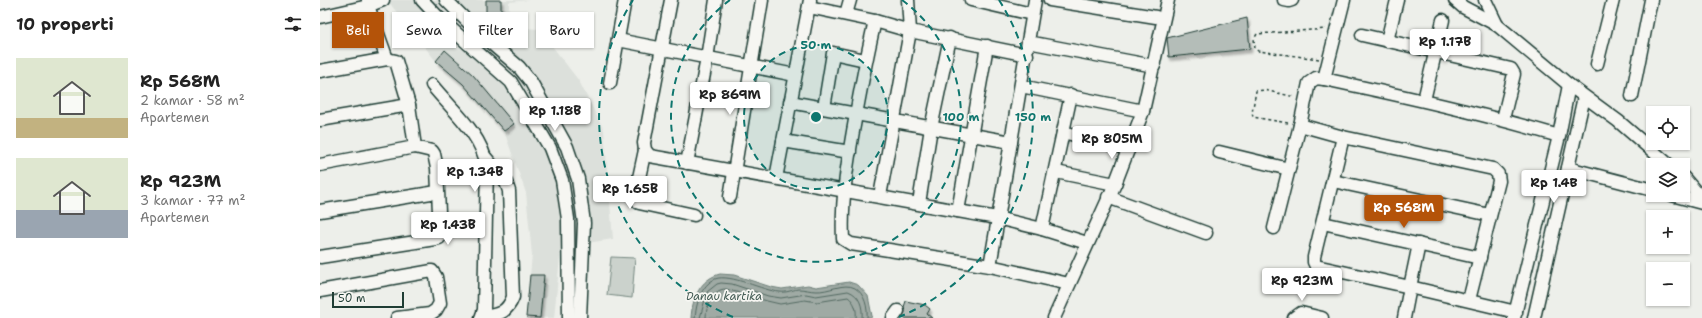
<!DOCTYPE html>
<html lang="id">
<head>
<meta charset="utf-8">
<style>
	:root { --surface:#fff; --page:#f2f2f2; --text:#222; --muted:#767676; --accent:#b45309 }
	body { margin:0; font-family:"Shantell Sans",sans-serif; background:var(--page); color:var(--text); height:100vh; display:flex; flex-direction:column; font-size:15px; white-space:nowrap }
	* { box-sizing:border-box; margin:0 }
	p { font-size:13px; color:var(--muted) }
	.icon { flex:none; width:22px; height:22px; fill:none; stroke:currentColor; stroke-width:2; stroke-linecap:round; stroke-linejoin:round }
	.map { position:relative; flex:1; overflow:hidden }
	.sheet { display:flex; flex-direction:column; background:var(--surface); width:320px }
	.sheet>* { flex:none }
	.banner { position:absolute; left:12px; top:12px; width:380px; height:36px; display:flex; gap:8px }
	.controls { position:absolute; left:1326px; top:106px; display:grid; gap:8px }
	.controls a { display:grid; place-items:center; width:44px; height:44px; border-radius:0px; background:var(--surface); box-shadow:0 1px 3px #0004; font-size:20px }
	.scale { position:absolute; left:12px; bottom:10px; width:72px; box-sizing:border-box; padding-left:4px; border:2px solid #1f3d34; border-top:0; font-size:11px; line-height:14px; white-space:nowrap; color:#1f3d34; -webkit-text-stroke:3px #f6f6f2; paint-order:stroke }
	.price { position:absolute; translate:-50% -34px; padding:0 9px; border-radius:4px; background:#fff; color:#222; font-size:13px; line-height:26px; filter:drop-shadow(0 1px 2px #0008) }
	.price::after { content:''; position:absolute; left:50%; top:24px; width:12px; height:9px; margin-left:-6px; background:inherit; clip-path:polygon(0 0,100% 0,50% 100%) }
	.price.active { background:var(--accent); color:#fff }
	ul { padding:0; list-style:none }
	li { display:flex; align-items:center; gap:12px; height:100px; padding:0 16px }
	li span { display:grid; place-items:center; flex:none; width:112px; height:80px; border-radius:0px; color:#555 }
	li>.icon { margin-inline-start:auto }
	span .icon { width:48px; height:48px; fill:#fffc; stroke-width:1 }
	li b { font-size:17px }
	h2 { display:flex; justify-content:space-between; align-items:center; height:48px; padding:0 16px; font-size:17px }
	.chip { padding:0 14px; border-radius:0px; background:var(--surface); box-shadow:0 1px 3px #0004; font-size:14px; line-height:36px }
	.chip.active { background:var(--accent); color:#fff }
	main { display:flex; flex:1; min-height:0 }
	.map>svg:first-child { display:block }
</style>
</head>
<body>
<main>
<section class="sheet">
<h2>10 properti<svg class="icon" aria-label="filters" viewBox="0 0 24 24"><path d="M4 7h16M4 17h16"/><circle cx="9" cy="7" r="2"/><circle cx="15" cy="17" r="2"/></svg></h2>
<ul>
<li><span style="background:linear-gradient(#dfe7d0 75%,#c2b280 0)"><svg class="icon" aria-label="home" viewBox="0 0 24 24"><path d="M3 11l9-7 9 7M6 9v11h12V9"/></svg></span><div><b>Rp 568M</b><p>2 kamar · 58 m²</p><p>Apartemen</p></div></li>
<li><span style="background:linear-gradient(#dfe7d0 65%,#9aa5b1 0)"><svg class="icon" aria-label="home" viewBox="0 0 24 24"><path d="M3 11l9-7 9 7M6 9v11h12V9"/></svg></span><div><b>Rp 923M</b><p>3 kamar · 77 m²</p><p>Apartemen</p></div></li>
</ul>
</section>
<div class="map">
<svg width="1382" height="318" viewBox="0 0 1382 318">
	<defs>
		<filter id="shadow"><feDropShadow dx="2" dy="3.5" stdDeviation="1" flood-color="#0004"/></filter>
	</defs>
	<rect width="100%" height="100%" fill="#edefea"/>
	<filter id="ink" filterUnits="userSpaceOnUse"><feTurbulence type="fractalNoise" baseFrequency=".025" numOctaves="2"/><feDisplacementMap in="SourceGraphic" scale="8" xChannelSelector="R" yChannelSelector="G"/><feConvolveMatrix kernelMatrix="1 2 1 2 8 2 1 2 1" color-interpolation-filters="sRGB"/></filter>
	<g filter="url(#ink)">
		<polygon fill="#dce0db" points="67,0 209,0 189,2 188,27 219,29 259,81 284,130 293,239 241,247 234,318 206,317 212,255 206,193 184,131 143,84 116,61"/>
		<polygon fill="#cbd2cc" stroke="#758880" points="291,257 315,258 312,298 287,295"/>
		<path fill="#9faaa4" stroke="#6c7e77" d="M400,274L414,275L451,287L462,289L488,285L496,287L529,282L538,285L548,296L552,316L551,318H371C372,299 380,279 400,274Z"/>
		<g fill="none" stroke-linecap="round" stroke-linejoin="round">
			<g stroke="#526961" stroke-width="1">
				<path d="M375,318C376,304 381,285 395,279C410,273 443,291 460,292C466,293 472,290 478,289C485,289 490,291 496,291C508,292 524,282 535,288C545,294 548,308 547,318"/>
				<path d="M380,318L387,292L397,284L401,283L412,284L448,296L461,298L486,294L496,296L528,291C540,295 543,307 542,318"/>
				<path d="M386,318C386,306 392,289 406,289L447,301L460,304L485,300L497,302L528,297C535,302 537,310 536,318"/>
			</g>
		</g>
		<g fill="#b4bdb8" stroke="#1f3d34" filter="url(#shadow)">
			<polygon points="166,0 181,0 181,41 174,35 173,15 166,15"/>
			<polygon points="927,18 930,49 849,57 847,38"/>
			<polygon points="125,50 153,75 194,124 184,131 143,84 116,61"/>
			<polygon points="210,275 224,275 220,318 206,317"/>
			<polygon points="586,301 605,305 610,309 607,314 612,318 582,318 585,312 584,307"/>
		</g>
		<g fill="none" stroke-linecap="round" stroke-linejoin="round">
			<defs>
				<g id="minor">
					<polyline points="48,0 48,6 67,59"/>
					<polyline points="102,0 117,16 191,82 230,148 242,180 248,219 249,318"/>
					<polyline points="126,0 157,31 199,67 211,82 247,147 258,179 264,223 260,318"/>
					<polyline points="351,0 324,143 325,150 330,156 677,218 722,229 767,243"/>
					<polyline points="651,0 712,14"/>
					<polyline points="730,0 836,17"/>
					<polyline points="964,0 969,1 972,0"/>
					<polyline points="1135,0 1143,7 1177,25 1249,85 1298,121 1349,165"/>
					<polyline points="1165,0 1177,25"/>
					<polyline points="489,7 555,21 590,31 707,55"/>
					<polyline points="526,14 530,0"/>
					<polyline points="0,17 48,6 63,0"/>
					<path d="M555,21C547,54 541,87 535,120C528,159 521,199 523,239L531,244L670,266L749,284"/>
					<polyline points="1042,35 1191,69 1194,74 1183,119"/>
					<polyline points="298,40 475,75"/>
					<polyline points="1067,41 1077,0"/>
					<polyline points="708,42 834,66"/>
					<polyline points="1277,64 1293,0"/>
					<polyline points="0,71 67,59 76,61 89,105 95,147"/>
					<path d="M1004,79C1083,96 1161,113 1239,136"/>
					<polyline points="290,83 305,0"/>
					<path d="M112,85C132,110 161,133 167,166L164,310L161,318"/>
					<polyline points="701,86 823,111"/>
					<polyline points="1312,96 1331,0"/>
					<polyline points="1104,100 1123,20"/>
					<polyline points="470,102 691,142"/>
					<polyline points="504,108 513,53 545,60"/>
					<polyline points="0,120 89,105"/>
					<polyline points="980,125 1023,137 1173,169 1178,174 1179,181 1149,300"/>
					<polyline points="743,132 809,149"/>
					<polyline points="1023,137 994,257 994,262 996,266 1090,287 1099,244"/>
					<polyline points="463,141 530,152"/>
					<polyline points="325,150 315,196 319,203 374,215"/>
					<polyline points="899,152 969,169"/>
					<polyline points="367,163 387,58 396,0"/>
					<polyline points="0,165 95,147 112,151 114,154 117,168 120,235 119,238 115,239 0,257"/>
					<polyline points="1248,168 1333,190"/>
					<polyline points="736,172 795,184"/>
					<polyline points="1363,177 1382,199"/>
					<polyline points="456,178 490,0"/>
					<polyline points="1013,181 1170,215"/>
					<polyline points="1352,195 1382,203"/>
					<polyline points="560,196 590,31 588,0"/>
					<polyline points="410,197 442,0"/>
					<polyline points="788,197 886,233"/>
					<polyline points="599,203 611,128 630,38"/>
					<polyline points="0,211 117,192"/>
					<polyline points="638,211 667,46"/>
					<polyline points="1003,223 1160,258"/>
					<polyline points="954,228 980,125 989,83 996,78 1004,79 1024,0"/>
					<polyline points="722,229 751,95"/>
					<polyline points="670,266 715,0"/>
					<polyline points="0,291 112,271 116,277 120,303 116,310 110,314 77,318"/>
					<path d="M162,317C178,315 187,313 193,297L189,191L186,182L166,158"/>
					<polyline points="573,318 578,311"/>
					<polyline points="734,318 795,184 823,111 848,0"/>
					<polyline points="974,318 981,313 1002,318"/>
					<polyline points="1084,318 1090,287 1196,312"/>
					<polyline points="1194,318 1239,136 1249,85"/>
					<polyline points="1214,318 1264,97"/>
				</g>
			</defs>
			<use href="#minor" stroke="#1f3d34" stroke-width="15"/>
			<g stroke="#1f3d34" stroke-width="1.5" stroke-dasharray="3 3" stroke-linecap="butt">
				<polyline points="999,59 938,51 935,49 934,39 937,34 1006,29"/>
				<polyline points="968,123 933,117 932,113 936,91 944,90 975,97"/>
			</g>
			<use href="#minor" stroke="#f6f6f2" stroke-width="12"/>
		</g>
	</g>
	<circle cx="496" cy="117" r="72" fill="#0f766e" fill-opacity=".12"/>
	<g fill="none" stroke="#0f766e" stroke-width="2" stroke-dasharray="7 5">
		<circle cx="496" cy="117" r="72"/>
		<path d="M582 0A145 145 0 1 1 410 0"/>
		<path d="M413 317A217 217 0 0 1 313 0M679 0A217 217 0 0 1 579 317"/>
	</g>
	<g text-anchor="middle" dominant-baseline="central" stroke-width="3.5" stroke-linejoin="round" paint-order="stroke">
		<g font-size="11" font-style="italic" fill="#3f5850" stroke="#f6f6f2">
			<text x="404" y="296">Danau kartika</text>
		</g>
	</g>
	<circle cx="496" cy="117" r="6" fill="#0f766e" stroke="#f6f6f2" stroke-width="2"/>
	<g font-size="12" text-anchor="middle" font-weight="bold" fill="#0f766e" stroke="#f6f6f2" stroke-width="3.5" stroke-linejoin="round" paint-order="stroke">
		<text x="496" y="49">50 m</text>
		<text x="641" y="121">100 m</text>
		<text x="713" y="121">150 m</text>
	</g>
</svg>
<div class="controls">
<a><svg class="icon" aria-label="locate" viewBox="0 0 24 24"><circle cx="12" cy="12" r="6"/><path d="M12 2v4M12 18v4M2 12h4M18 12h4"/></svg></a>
<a><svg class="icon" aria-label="layers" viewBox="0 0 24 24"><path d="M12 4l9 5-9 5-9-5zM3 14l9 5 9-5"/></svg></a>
<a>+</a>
<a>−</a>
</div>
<div class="scale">50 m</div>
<b class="price" style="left:1125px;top:63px">Rp 1.17B</b>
<b class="price" style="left:410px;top:116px">Rp 869M</b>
<b class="price" style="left:235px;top:132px">Rp 1.18B</b>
<b class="price" style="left:792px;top:160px">Rp 805M</b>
<b class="price" style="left:155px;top:193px">Rp 1.34B</b>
<b class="price" style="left:1234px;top:204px">Rp 1.4B</b>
<b class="price" style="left:310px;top:210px">Rp 1.65B</b>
<b class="price active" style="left:1084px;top:229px">Rp 568M</b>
<b class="price" style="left:128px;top:246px">Rp 1.43B</b>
<b class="price" style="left:982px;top:302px">Rp 923M</b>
<div class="banner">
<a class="chip active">Beli</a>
<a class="chip">Sewa</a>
<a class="chip">Filter</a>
<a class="chip">Baru</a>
</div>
</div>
</main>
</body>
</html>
